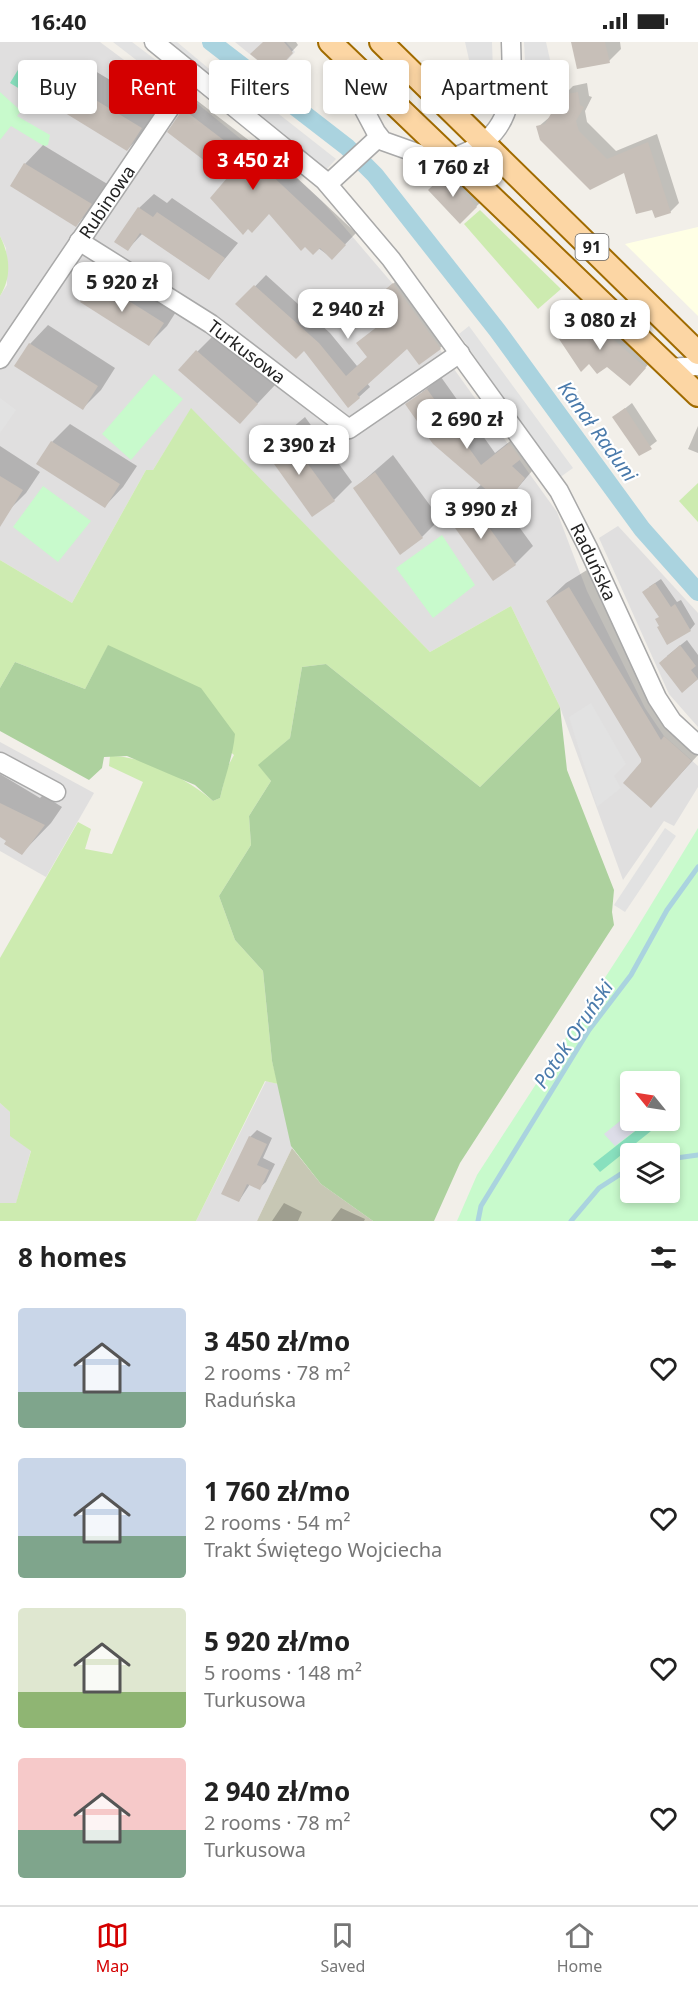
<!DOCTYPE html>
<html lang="en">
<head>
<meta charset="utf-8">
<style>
	:root { --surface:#fff; --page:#f2f2f2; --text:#222; --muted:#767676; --line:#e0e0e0; --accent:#d40000 }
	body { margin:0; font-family:"Noto Sans",sans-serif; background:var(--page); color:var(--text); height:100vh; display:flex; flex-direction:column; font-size:22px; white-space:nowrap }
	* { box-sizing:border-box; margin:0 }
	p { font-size:20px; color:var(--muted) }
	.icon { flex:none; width:33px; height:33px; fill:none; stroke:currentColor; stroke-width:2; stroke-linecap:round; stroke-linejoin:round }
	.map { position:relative; height:1179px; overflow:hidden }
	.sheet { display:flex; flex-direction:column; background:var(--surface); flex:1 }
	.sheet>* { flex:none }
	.guide { position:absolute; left:18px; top:18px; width:663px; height:54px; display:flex; gap:12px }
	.needle { width:39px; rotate:300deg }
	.buttons { position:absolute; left:620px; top:1029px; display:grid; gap:12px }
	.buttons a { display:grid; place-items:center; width:60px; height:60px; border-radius:6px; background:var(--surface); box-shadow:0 3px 9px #0003; font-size:30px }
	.price { position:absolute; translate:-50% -51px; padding:0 14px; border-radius:12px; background:#fff; color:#222; font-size:20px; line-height:39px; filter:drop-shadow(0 2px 3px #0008) }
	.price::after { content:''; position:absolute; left:50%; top:36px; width:18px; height:14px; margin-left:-9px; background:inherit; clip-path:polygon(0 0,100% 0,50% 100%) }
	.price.on { background:var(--accent); color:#fff }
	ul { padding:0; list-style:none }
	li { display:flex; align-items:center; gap:18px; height:150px; padding:0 18px }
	li span { display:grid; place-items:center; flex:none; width:168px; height:120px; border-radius:6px; color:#555 }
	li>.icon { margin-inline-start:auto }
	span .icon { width:72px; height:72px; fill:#fffc; stroke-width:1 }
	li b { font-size:26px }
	h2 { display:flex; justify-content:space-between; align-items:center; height:72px; padding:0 18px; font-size:26px }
	.tag { padding:0 21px; border-radius:6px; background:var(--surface); box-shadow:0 3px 9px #0003; font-size:21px; line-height:54px }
	.tag.on { background:var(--accent); color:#fff }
	.status { display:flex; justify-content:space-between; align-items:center; height:42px; padding:0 30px; background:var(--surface); direction:ltr }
	.status svg { height:16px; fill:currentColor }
	.tabs { display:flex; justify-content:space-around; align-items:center; height:84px; border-top:2px solid var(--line); background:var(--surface); font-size:16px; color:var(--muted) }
	.tabs a { display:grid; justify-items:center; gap:3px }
	.tabs .on { color:var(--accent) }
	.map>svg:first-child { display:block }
</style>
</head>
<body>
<div class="status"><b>16:40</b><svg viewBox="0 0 49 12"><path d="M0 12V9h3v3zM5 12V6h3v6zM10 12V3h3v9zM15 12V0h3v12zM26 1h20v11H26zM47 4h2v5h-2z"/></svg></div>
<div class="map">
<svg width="698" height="1179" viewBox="0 0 698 1179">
	<rect width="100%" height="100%" fill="#f2efe9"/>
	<g fill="#e0dfdf">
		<polygon points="0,0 100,0 159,44 188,54 242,98 259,106 301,140 322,159 392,241 557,470 587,549 645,666 664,694 698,724 698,745 674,784 664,779 623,838 560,665 511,564 430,610 191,367 153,428 146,428 72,561 0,518 0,254 7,243 6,206 0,194"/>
		<polygon points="235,0 286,0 295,10 274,32"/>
		<polygon points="618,484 698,571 698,685 669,652 599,496"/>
		<polygon points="0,700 94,751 46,835 0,809"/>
		<polygon points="266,1039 278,1042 292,1106 257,1179 196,1179"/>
		<polygon points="0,1061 10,1070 11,1094 31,1108 16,1162 0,1161"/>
	</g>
	<polygon fill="#ffffe5" points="698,185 698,274 625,202"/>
	<polygon fill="#c7c7b4" points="292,1106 321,1142 373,1179 257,1179"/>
	<g fill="#cdebb0">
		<polygon points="480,168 561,247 538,267 464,182"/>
		<path d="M0,194C10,214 12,235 0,254Z"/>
		<path d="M191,366L430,610L511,564L560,665L480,745L326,622L302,625L290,696L259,723L271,739L249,774L251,803L219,854L235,898L263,929L272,1019L278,1042L265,1039L196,1179H0V1161H16L31,1109L10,1094V1070L0,1061V916L78,780L91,787L85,807L112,812L143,740L109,724L110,714C142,713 189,738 213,759L220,756L227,726L234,713L108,604L85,647L15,620L0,646V518L72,561L146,428H153Z"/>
		<polygon points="698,441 698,480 679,459"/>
	</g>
	<g fill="#add19e">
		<path d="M108,603L201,646L235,692C233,714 225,734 220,756L213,759L195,743L127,714L104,715L102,726L89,738L0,689V646L15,620L85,647Z"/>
		<polygon points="326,622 480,745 560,665 567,728 614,848 612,870 614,883 460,1121 434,1179 373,1179 321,1142 291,1104 272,1019 263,929 235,898 219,854 251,803 249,774 271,739 258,723 290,696 302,625"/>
	</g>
	<g fill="#c8facc" fill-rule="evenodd">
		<polygon points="0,50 21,69 17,74 50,93 48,103 44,104 11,84 0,98"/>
		<polygon points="154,332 183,357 131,418 102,392"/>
		<polygon points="43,444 91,479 58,520 13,485"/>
		<polygon points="442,493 475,543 433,576 396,526"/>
		<path d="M698,786V1179H457L477,1133L632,894ZM630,1040H669V1078H630ZM630,1112H669V1150H630Z"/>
	</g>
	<g fill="#88e0be">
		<polygon points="24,18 60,39 46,63 10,41"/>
		<polygon points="648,1079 656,1085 600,1130 593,1122"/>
	</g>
	<g fill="#e2e2e2">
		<polygon points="113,0 132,0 165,25 157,34"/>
		<polygon points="168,0 177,0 214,31 223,31 254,54 247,63"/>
		<polygon points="465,0 492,0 493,31 470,22"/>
		<polygon points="524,0 546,0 553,31 541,49 527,58"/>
		<polygon points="266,62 336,117 326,128 257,71"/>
		<polygon points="469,284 573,426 559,436 459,292"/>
		<polygon points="0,356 16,368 0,391"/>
		<polygon points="591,661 626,722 614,734 621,746 597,765 569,675"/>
		<polygon points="665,786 676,794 625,870 614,863"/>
	</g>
	<polygon fill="#dddde8" points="630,1071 630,1078 648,1079 615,1104 604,1092"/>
	<g fill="#0003">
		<polygon points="265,0 296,0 298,3 274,29"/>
		<polygon points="573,0 620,0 621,7 609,19"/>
		<polygon points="90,26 159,67 145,89 127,108 72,44"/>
		<polygon points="587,41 589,54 592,55 585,69 587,80 616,109 657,92 679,161 670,170 653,166 625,129 538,85 551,74 563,54 573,44"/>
		<polygon points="195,57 259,106 262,103 356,191 332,216 270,171 229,135 184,68"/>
		<polygon points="43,103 109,143 94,164 76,183 25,122"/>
		<polygon points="453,126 483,158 460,180 430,148"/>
		<polygon points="154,152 167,161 172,156 238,201 209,236 143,191 128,207 139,166"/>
		<polygon points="114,220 181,262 167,284 149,302 95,238"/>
		<polygon points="404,232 451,296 440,306 408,305 367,341 370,345 359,355 304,308 238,262 266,233 330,291 357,324 369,315 358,301 387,277 377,256"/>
		<polygon points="594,265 653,317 638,334 607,323 589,320 561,298"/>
		<polygon points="48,283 115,326 101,348 83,366 16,323 30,302"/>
		<polygon points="216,291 275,343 240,380 180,327"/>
		<polygon points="441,335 495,411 523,389 538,422 503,463 533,504 515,522 447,472 482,442 407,363"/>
		<polygon points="632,361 657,399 640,412 614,375"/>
		<polygon points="305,375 352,440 334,458 266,408"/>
		<polygon points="70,382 137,424 123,445 105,464 52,400"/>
		<polygon points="698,384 698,411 688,407"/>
		<polygon points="0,404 40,430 26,451 8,469 0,464"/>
		<polygon points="393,413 440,477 422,495 355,446"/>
		<polygon points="587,528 679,682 683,677 698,690 698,713 651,764 642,717 547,559 566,541"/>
		<polygon points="661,537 677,560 681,558 695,582 690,588 661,583 660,574 649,545"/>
		<polygon points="687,598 698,613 698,637 683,649 667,614"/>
		<polygon points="0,732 40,756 43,753 62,765 51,781 22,811 0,793"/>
		<polygon points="257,1088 272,1096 263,1116 275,1122 266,1140 259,1146 250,1142 239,1159 250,1095"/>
		<polygon points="284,1161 302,1170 298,1179 272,1179"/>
		<polygon points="341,1166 365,1177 364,1179 331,1179"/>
	</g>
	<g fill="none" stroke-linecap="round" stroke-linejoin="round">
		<g stroke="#aad3df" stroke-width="5">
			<polyline points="669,1117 698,1113"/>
			<polyline points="478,1179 481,1164 589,988 631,933 667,868 698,825"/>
			<polyline points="571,1179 599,1146 630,1126"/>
		</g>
		<polyline stroke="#aad3df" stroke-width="18" points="211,0 347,105 375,133 497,288 642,487 698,550"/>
	</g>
	<g fill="#c7bfb8">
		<polygon points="263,0 284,0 293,11 274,31 250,12"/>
		<polygon points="571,0 605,0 610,21 577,27"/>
		<polygon points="71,43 142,86 127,109 57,66"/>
		<polygon points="578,50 580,63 584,65 576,79 579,89 607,117 648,100 671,171 655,176 652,168 636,172 624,131 590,148 540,98 536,84 545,82 562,53"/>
		<polygon points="183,67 247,116 250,113 346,203 332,218 320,206 313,213 305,205 301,209 269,172 252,191 248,187 243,193 210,156 227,136 167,90"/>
		<polygon points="24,121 92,162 76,185 10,144"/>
		<polygon points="446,131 477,165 460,182 428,148"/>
		<polygon points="138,165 153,175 157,170 225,216 209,238 140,191 128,209 114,200"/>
		<polygon points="94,237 164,281 149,304 80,260"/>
		<polygon points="393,241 441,307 419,323 407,307 357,352 360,356 348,366 304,309 296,317 235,262 254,243 319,301 346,334 367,315 356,301 386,278 375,264 379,261 375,256"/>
		<polygon points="585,272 646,326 630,344 607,325 597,332 589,322 581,330 559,297"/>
		<polygon points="29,301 98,344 83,368 14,324"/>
		<polygon points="196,308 258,362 240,382 178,328"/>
		<polygon points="427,347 481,423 509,401 521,417 512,424 525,436 505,464 433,402 405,362"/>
		<polygon points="625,366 652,407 639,414 612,375"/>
		<polygon points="286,392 335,459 312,475 264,408"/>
		<polygon points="51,399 120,442 105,466 36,422"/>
		<polygon points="375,430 423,496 400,513 353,446"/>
		<polygon points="0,434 23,448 0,485"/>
		<polygon points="468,456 516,523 493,539 445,472"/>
		<polygon points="655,541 671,565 675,562 691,589 667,603 657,585 659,584 655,577 659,575 642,550"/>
		<polygon points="569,545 661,698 664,694 692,719 651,766 623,741 641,720 641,717 546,559"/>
		<polygon points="680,603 696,624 691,628 698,637 682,651 659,621"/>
		<polygon points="0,761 45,783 22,813 4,802 6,799 0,795"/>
		<polygon points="249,1094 267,1102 257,1123 269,1128 260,1148 247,1142 239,1160 221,1152"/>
	</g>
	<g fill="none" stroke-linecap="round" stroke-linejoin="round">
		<defs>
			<g id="minor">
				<path id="s1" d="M154,0L324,138L391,217L559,449L588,506L657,656L672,679L698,703"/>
				<path d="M344,15L342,26L376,90L383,99L442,120C455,115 473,109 484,100C516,75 512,36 511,0"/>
				<polyline points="484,101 485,149"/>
				<polyline points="328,142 379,95"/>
				<path id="s2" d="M79,199L211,282L349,387L460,311"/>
				<path id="s3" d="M0,317L193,32"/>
				<polyline points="669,326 698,324"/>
				<polyline points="0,720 56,750"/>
			</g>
			<g id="major">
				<polyline points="330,0 698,353"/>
				<polyline points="381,0 698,311"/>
			</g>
		</defs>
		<use href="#minor" stroke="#a9a9a9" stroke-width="21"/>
		<use href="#major" stroke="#a06b00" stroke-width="26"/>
		<use href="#minor" stroke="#fff" stroke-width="18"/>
		<use href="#major" stroke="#fcd6a4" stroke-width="22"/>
	</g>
	<g text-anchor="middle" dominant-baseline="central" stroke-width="4.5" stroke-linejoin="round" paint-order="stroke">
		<rect fill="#fff" stroke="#646464" stroke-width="1.5" x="575.5" y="192" width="33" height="26" rx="4.5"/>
		<g font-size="16" font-weight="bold" fill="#222">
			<text x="592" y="205">91</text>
		</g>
		<g font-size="18" fill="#222" stroke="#fff">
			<text stroke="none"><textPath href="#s3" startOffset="190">Rubinowa</textPath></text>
			<text stroke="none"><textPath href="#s2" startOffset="201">Turkusowa</textPath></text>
			<text stroke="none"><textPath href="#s1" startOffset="688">Raduńska</textPath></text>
		</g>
		<g font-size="20" font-style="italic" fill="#4a7aab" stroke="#fff">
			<text transform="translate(598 389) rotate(54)">Kanał Raduni</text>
			<text transform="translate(573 992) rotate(-56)">Potok Oruński</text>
		</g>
	</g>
</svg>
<div class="buttons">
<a><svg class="needle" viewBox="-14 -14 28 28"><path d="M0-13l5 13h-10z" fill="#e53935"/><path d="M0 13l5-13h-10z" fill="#767676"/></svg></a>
<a><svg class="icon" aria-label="layers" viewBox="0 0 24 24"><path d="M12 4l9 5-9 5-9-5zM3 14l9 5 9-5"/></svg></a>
</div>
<b class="price on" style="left:253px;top:149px">3 450 zł</b>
<b class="price" style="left:453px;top:156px">1 760 zł</b>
<b class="price" style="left:122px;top:271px">5 920 zł</b>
<b class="price" style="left:348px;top:298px">2 940 zł</b>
<b class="price" style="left:600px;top:309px">3 080 zł</b>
<b class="price" style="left:467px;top:408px">2 690 zł</b>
<b class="price" style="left:299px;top:434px">2 390 zł</b>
<b class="price" style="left:481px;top:498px">3 990 zł</b>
<div class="guide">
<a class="tag">Buy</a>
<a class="tag on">Rent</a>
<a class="tag">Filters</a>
<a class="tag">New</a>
<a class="tag">Apartment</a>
</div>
</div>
<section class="sheet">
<h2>8 homes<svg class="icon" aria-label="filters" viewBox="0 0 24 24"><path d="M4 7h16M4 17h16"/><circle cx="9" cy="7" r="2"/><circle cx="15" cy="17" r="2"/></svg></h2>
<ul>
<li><span style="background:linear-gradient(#c9d6e8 70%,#7fa58c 0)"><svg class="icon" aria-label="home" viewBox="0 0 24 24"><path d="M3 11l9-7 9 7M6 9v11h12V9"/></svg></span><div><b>3 450 zł/mo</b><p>2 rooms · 78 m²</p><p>Raduńska</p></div><svg class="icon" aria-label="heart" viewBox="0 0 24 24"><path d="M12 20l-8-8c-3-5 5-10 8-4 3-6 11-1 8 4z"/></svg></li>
<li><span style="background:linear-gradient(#c9d6e8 65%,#7fa58c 0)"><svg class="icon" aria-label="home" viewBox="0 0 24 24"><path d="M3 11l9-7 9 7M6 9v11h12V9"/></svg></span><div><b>1 760 zł/mo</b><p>2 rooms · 54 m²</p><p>Trakt Świętego Wojciecha</p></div><svg class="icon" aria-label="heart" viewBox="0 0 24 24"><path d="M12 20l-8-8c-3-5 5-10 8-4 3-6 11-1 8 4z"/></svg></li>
<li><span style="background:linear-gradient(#dfe7d0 70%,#8fb573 0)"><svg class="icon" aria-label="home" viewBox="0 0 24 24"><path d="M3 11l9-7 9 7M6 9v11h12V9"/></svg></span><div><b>5 920 zł/mo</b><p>5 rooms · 148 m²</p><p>Turkusowa</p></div><svg class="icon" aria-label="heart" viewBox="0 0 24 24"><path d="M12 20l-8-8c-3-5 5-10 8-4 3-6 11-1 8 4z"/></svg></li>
<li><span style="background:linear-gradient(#f6c9c9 60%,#7fa58c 0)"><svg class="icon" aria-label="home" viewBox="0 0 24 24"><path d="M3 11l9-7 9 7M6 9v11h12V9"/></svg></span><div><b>2 940 zł/mo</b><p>2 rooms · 78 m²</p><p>Turkusowa</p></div><svg class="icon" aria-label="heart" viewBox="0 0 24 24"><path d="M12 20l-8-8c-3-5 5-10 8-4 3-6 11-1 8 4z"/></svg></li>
</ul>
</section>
<nav class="tabs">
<a class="on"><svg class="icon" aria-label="map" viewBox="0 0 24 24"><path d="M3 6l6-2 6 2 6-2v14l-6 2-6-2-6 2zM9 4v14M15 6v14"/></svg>Map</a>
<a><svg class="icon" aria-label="saved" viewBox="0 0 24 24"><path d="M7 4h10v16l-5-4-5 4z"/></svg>Saved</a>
<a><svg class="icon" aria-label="home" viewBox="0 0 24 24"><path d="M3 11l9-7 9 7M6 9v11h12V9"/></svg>Home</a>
</nav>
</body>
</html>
